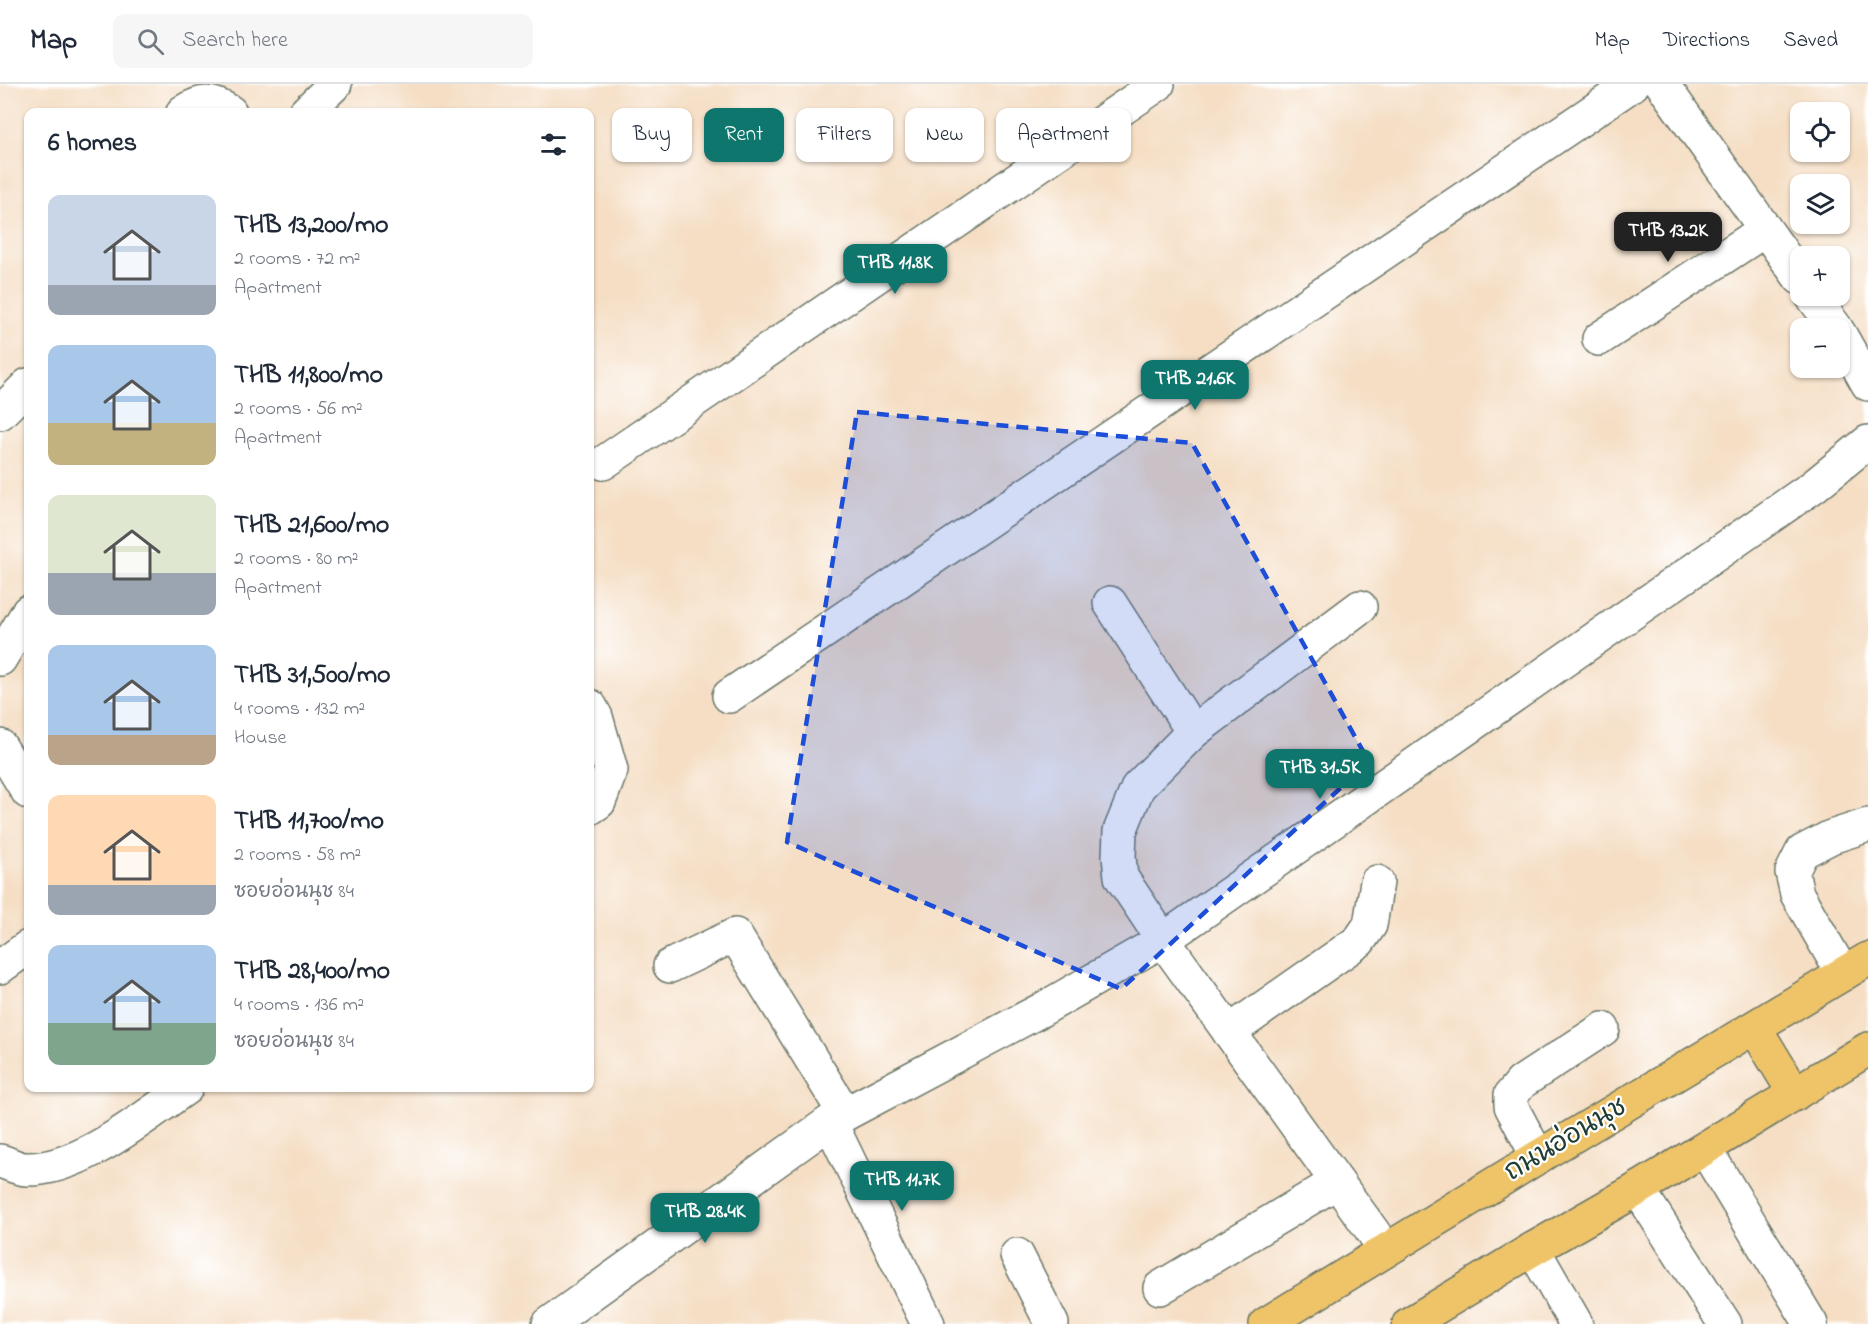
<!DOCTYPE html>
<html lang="en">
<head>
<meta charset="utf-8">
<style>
	:root { --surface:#fff; --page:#f6f6f7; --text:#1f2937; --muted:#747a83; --line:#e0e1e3; --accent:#0f766e }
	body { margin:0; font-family:"Indie Flower","Playpen Sans Thai",sans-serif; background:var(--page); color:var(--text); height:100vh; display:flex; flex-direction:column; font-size:22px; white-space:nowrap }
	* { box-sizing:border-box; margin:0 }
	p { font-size:20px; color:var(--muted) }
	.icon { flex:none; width:33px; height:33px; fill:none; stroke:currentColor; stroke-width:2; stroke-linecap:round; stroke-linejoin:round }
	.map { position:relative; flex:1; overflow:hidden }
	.panel { position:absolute; left:24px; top:24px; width:570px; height:984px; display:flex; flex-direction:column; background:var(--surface); border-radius:12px; box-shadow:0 2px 4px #0004 }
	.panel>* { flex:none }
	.guide { position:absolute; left:612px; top:24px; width:570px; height:54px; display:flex; gap:12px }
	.controls { position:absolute; left:1790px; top:18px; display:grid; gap:12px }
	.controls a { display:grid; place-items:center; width:60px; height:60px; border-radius:12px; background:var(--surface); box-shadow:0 2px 4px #0004; font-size:30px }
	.price { position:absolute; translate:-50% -51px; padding:0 14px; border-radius:12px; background:var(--accent); color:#fff; font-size:20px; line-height:39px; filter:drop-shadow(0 2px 3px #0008) }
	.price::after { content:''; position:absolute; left:50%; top:36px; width:18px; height:14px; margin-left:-9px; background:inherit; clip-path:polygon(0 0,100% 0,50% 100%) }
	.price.current { background:#222; color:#fff }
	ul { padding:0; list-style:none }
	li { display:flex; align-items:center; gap:18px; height:150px; padding:0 24px }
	li span { display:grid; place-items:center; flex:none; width:168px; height:120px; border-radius:12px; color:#555 }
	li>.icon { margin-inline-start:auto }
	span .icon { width:72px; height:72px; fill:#fffc; stroke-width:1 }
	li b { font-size:26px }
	h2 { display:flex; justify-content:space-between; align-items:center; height:72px; padding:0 24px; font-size:26px }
	.tag { padding:0 21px; border-radius:12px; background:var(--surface); box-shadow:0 2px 4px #0004; font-size:21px; line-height:54px }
	.tag.current { background:var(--accent); color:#fff }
	header { display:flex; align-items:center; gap:36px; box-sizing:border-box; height:84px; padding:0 30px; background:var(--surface); border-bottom:2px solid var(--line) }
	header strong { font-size:28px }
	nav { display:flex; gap:33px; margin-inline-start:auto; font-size:21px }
	.search { width:420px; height:54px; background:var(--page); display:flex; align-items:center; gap:15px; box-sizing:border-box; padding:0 21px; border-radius:12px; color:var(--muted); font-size:22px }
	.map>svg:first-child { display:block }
</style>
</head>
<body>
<header>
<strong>Map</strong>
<div class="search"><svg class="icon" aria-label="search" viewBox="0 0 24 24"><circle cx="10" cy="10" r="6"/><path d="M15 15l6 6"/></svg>Search here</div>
<nav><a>Map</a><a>Directions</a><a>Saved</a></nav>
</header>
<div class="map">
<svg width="1868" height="1240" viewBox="0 0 1868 1240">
	<rect width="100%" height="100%" fill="#fff"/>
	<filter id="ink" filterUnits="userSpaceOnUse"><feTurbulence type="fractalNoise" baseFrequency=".0167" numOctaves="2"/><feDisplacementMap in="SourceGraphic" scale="12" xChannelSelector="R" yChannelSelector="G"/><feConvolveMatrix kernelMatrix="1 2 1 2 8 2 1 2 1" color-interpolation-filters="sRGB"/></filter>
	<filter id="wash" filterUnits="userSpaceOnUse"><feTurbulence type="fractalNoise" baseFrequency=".008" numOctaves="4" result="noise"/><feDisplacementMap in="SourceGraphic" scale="24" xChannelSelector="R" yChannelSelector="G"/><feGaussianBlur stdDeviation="1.35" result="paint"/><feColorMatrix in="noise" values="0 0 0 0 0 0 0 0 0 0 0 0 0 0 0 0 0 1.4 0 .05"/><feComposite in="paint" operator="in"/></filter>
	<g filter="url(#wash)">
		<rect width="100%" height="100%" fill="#f5dec4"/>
	</g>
	<g filter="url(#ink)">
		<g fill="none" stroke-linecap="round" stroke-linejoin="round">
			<defs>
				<g id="minor">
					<polyline points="1662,0 1800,194"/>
					<path d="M183,28C202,16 211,16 230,28"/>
					<polyline points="306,28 335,0"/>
					<polyline points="1812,212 1836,244"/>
					<polyline points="1839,249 1868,300"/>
					<polyline points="1599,255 1765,146"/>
					<polyline points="0,329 28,301"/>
					<polyline points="603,379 1158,0"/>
					<polyline points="1110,519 1193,648"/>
					<polyline points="1360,523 1193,648 1138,703 1120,747 1119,772 1121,793 1163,856 1386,1166"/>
					<polyline points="0,575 28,528"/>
					<polyline points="729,612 1633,0"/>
					<polyline points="590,622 596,633 611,686 599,718 590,724"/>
					<polyline points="0,662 28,708"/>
					<polyline points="670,882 735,851 845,1030"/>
					<polyline points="0,883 28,863"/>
					<polyline points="1843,890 1797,810 1792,788 1802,768 1831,753 1868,741"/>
					<polyline points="1229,948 1359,857 1370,841 1377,798"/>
					<polyline points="830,1038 928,1240"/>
					<polyline points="1705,1065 1811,1240"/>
					<polyline points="1538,1073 1511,1022 1511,1011 1522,998 1603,945"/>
					<path d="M0,1077C8,1079 18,1085 26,1085C79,1087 144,1033 186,1004"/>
					<polyline points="1638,1105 1725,1240"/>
					<polyline points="1533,1165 1576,1240"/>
					<polyline points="1017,1171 1052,1240"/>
					<polyline points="1160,1204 1337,1098"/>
					<polyline points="549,1240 830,1038 1041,926 1163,856 1814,402 1868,358"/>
				</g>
				<g id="major">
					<polyline points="1755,944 1795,1010"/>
					<polyline points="1266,1240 1538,1073 1868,875"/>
					<polyline points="1409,1240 1533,1165 1638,1105 1868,965"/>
				</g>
			</defs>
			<use href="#minor" stroke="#6a7566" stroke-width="36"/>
			<use href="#major" stroke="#6a7566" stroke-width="36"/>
			<use href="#minor" stroke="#fff" stroke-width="33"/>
			<use href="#major" stroke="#efc469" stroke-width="33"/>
		</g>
	</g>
	<path fill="#1d4ed8" fill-opacity="0.2" stroke="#1d4ed8" stroke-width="4.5" stroke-dasharray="12 8" stroke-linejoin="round" d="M857,328L1192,359L1369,678L1121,905L787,758Z"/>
	<g text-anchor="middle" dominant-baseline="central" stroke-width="4.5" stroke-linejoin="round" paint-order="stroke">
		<g font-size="27" fill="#1f3d34" stroke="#fff">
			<text transform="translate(1566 1056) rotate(-31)">ถนนอ่อนนุช</text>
		</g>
	</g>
</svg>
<div class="controls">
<a><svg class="icon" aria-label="locate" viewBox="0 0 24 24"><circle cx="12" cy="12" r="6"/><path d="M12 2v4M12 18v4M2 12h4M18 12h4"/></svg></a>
<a><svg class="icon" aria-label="layers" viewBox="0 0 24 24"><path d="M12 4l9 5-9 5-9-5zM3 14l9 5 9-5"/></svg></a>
<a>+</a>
<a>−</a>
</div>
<b class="price current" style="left:1668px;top:179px">THB 13.2K</b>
<b class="price" style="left:895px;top:211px">THB 11.8K</b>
<b class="price" style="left:1195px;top:327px">THB 21.6K</b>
<b class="price" style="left:1320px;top:716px">THB 31.5K</b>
<b class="price" style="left:902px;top:1128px">THB 11.7K</b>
<b class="price" style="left:705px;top:1160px">THB 28.4K</b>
<div class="guide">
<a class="tag">Buy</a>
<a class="tag current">Rent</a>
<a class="tag">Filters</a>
<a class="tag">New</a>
<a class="tag">Apartment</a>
</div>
<section class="panel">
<h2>6 homes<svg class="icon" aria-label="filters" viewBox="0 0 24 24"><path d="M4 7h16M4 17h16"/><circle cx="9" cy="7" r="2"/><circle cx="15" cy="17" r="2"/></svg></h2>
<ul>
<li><span style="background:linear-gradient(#c9d6e8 75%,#9aa5b1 0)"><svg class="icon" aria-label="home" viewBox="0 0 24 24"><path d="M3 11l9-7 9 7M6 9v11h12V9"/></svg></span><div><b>THB 13,200/mo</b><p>2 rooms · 72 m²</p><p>Apartment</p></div></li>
<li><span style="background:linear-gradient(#a9c7e8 65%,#c2b280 0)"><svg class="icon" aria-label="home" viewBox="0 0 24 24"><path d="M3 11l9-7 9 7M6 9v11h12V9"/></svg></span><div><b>THB 11,800/mo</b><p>2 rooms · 56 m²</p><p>Apartment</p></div></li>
<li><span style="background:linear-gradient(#dfe7d0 65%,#9aa5b1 0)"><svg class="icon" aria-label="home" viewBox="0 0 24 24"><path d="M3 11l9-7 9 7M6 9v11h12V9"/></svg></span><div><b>THB 21,600/mo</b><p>2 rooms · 80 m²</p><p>Apartment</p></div></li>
<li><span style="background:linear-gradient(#a9c7e8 75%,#b9a48a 0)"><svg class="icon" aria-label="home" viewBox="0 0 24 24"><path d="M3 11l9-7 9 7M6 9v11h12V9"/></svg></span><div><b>THB 31,500/mo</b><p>4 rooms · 132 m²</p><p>House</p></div></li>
<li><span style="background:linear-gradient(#ffd9b3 75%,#9aa5b1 0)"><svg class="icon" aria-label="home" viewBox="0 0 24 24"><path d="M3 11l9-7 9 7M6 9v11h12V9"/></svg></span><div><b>THB 11,700/mo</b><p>2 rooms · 58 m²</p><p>ซอยอ่อนนุช 84</p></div></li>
<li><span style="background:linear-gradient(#a9c7e8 65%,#7fa58c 0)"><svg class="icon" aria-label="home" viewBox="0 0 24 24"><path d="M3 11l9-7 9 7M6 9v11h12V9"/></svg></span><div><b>THB 28,400/mo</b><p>4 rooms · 136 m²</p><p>ซอยอ่อนนุช 84</p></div></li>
</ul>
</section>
</div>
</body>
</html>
